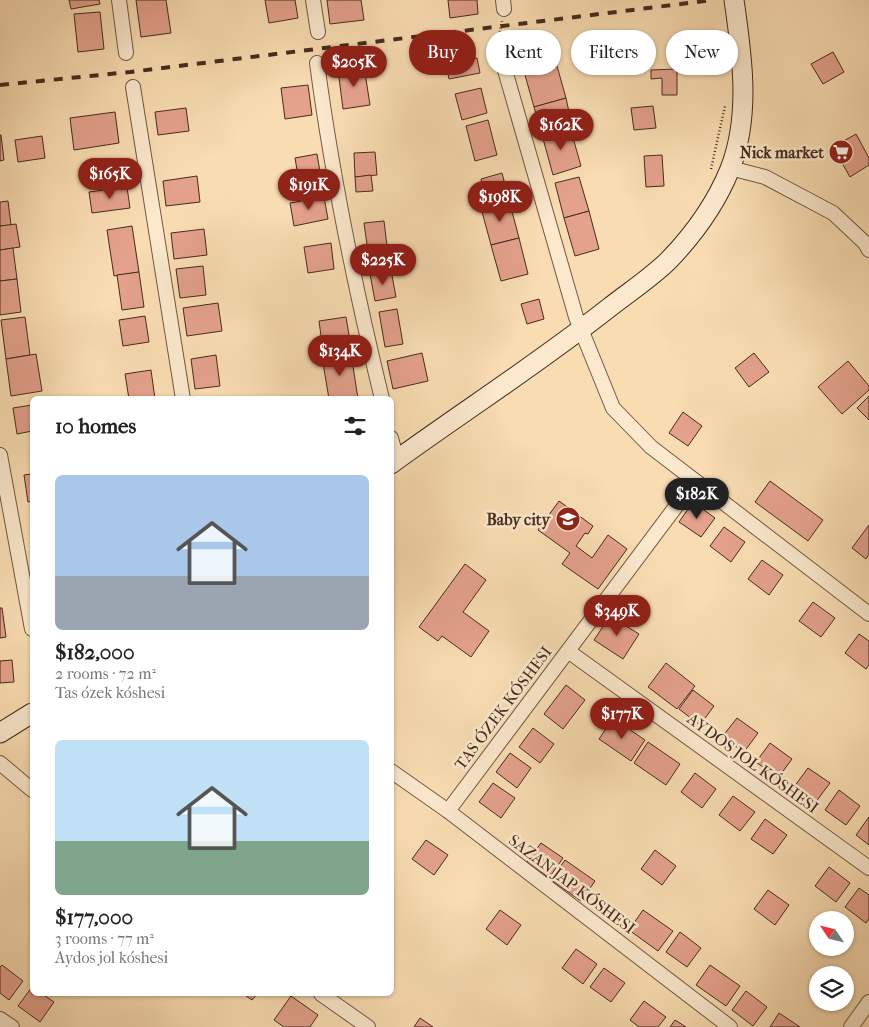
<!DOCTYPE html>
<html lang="en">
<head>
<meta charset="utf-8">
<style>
	:root { --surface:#fff; --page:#f6f6f6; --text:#222; --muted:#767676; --accent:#8f2418 }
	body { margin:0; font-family:"IM FELL French Canon",serif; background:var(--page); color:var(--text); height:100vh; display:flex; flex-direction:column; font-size:19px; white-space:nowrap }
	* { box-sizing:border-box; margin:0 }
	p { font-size:16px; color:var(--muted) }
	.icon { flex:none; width:28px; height:28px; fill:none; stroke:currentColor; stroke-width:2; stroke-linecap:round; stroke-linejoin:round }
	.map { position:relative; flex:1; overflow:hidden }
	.details { position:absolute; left:30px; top:396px; width:364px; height:600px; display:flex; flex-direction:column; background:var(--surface); border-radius:8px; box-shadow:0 1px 4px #0004 }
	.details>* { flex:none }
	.guide { position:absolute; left:409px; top:30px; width:385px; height:45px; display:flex; gap:10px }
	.needle { width:32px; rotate:305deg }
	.tools { position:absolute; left:809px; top:911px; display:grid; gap:10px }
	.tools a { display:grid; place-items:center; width:45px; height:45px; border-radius:50%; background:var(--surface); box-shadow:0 1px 4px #0004; font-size:25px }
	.price { position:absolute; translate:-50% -42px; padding:0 11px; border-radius:18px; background:var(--accent); color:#fff; font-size:16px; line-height:32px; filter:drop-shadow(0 1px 2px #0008) }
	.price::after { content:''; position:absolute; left:50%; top:30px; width:15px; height:11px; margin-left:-8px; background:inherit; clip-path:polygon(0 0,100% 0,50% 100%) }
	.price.active { background:#222; color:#fff }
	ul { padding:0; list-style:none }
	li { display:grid; align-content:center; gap:10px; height:265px; padding:0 25px }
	li span { display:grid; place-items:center; height:155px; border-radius:8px; color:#555 }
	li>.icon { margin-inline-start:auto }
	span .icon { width:90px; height:90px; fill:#fffc; stroke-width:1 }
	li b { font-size:21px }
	h2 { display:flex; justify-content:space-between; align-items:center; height:60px; padding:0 25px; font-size:21px }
	.chip { padding:0 18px; border-radius:22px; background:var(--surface); box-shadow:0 1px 4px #0004; font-size:18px; line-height:45px }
	.chip.active { background:var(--accent); color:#fff }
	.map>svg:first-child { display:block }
</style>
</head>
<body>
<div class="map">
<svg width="869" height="1027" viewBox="0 0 869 1027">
	<rect width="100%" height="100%" fill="#f9dcb2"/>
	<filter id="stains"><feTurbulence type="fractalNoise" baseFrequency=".004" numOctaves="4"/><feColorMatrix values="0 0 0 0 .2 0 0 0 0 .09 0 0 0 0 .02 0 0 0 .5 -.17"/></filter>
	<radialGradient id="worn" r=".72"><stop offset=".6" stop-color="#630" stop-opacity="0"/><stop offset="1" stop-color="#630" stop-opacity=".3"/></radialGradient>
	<g fill="#e4a18c" stroke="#442c1d">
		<polygon points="69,0 99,0 100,4 71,9"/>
		<polygon points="136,0 166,0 171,33 141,37"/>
		<polygon points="265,0 295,0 298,18 269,23"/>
		<polygon points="327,0 361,0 364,20 330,24"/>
		<polygon points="448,0 477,0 478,14 450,18"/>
		<polygon points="100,12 104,49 78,52 74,14"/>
		<polygon points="833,52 844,72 823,84 811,64"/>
		<polygon points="477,58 480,73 449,79 446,64"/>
		<polygon points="555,59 566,98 534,107 523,68"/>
		<polygon points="364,66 370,105 343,109 338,70"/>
		<polygon points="677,69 677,95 662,95 662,78 651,79 651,70"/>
		<polygon points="308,85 312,115 285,119 281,88"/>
		<polygon points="481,88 487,113 462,120 455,94"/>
		<polygon points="566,98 572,126 542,135 534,107"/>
		<polygon points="653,106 656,128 634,130 631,108"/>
		<polygon points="186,108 189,131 158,135 155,112"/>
		<polygon points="115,112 119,143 74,150 70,118"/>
		<polygon points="488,120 497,155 475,161 466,126"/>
		<polygon points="570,127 581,166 553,175 542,135"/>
		<polygon points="856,134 869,158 869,165 850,177 833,147"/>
		<polygon points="0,135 1,135 4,160 0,161"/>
		<polygon points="42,136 45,158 18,162 15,140"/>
		<polygon points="375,152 377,175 355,177 354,153"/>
		<polygon points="317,154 323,190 301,194 295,158"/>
		<polygon points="662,155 664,186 646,187 644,156"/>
		<polygon points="502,173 509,200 489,206 481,179"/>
		<polygon points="371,175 373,191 356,192 355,177"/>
		<polygon points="197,176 200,202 166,206 163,181"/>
		<polygon points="579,177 589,211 564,218 555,183"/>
		<polygon points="127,187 130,208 92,213 89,192"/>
		<polygon points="324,197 328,219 294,226 290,203"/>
		<polygon points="509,200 519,238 491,245 481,208"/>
		<polygon points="8,201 11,225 0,226 0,202"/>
		<polygon points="589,211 599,249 575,256 564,218"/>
		<polygon points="384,221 389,263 370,266 364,223"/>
		<polygon points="16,224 20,247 0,250 0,226"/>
		<polygon points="132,226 139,272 114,276 107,230"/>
		<polygon points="204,229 207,255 174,259 171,233"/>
		<polygon points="519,238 528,274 501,281 491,245"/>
		<polygon points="331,243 334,269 308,273 304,247"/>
		<polygon points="13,248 17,279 0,281 0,250"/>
		<polygon points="203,266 206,295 180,298 176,269"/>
		<polygon points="391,270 396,297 375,301 370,274"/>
		<polygon points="139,272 144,307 122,310 117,275"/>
		<polygon points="17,279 21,312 0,315 0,281"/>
		<polygon points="539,299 544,319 527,324 521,304"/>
		<polygon points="218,303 222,331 187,336 183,308"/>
		<polygon points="397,309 403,344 385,347 379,312"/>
		<polygon points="145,316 149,342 123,346 119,320"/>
		<polygon points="25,317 30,355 6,359 1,320"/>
		<polygon points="346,317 351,347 323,351 319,321"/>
		<polygon points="351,353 358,399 329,399 322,357"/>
		<polygon points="422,353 428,381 393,389 387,361"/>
		<polygon points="754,353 769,372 749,387 735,368"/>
		<polygon points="36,354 42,391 11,396 6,359"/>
		<polygon points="216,355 220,386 195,389 191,359"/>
		<polygon points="848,361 869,386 869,390 842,414 818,387"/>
		<polygon points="151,370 155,399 129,399 125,374"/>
		<polygon points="869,396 869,420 857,408"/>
		<polygon points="32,405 32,431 17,434 13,408"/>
		<polygon points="683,412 702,426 688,446 669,433"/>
		<polygon points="32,474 32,501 28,502 24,475"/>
		<polygon points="770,481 823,520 808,541 755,502"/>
		<polygon points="559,501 593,526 588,534 585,533 576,546 592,558 608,535 627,549 598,589 562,564 570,553 538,530"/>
		<polygon points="693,502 715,518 701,537 679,522"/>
		<polygon points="869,525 869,554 866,559 852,548"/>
		<polygon points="724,527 745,542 731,562 710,546"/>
		<polygon points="762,560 783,575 769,595 748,579"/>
		<polygon points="465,564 486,580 463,612 489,631 471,657 442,636 438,641 419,627"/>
		<polygon points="813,602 835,618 821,637 799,621"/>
		<polygon points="0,608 2,608 6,637 0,638"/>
		<polygon points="610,616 639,634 623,659 594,640"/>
		<polygon points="859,634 869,641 869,665 866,669 845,653"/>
		<polygon points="12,660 14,682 0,683 0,661"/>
		<polygon points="666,663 695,686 677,709 648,687"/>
		<polygon points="566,685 585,700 563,729 544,714"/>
		<polygon points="693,690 714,706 700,725 679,709"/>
		<polygon points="613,718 645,740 631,761 599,739"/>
		<polygon points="737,718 758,733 744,752 722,737"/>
		<polygon points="533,728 554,744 540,763 519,747"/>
		<polygon points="648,742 680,764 666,785 634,763"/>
		<polygon points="770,743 792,759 778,778 756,762"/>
		<polygon points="510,753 531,768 517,788 496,772"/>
		<polygon points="808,768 830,783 815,803 794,787"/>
		<polygon points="695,773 716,789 702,808 681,792"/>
		<polygon points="493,783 515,798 501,818 479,802"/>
		<polygon points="839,790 860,806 846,825 825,810"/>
		<polygon points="733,796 755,812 740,831 719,815"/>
		<polygon points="869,817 869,845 856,835"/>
		<polygon points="765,819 787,835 773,854 751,839"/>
		<polygon points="426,840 448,855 434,875 412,859"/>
		<polygon points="541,843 563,858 549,878 527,862"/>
		<polygon points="655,850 676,866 662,885 641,869"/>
		<polygon points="565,860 595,881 581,901 551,880"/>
		<polygon points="829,867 850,883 836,902 815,886"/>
		<polygon points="859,888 869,895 869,919 866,923 845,907"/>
		<polygon points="768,890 789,905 775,925 754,909"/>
		<polygon points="500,910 521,925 507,945 486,929"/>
		<polygon points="643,910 673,931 658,951 629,930"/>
		<polygon points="680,932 701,948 687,967 666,952"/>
		<polygon points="576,949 597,964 583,984 562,968"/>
		<polygon points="2,965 23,981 9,1000 0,993 0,967"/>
		<polygon points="710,965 740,986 726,1006 696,985"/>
		<polygon points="604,968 625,983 611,1002 590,987"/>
		<polygon points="32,987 32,994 42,994 54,1002 40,1022 18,1006"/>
		<polygon points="746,991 767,1007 753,1026 732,1010"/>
		<polygon points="243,994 257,994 252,1000"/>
		<polygon points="291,996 318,1015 310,1027 284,1027 274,1020"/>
		<polygon points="644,1001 666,1017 658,1027 639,1027 630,1020"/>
		<polygon points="779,1013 800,1027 770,1027"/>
		<polygon points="420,1018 433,1027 414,1027"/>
		<polygon points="675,1020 686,1027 670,1027"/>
	</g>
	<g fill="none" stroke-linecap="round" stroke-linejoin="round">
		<defs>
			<g id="street">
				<polyline points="119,0 126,53"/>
				<polyline points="313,0 318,32"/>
				<polyline points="503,0 504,9"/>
				<polyline points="498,46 576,317 613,408 651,447 869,614"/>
				<path d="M317,63C332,176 355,288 382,399"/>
				<polyline points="133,87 183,399"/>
				<polyline points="730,168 765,177 833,213 865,243 869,250"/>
				<polyline points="391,438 397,460"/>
				<polyline points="0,455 32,629"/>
				<polyline points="568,651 869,868"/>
				<polyline points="0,763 32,790"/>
				<polyline points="391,771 448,811 730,1027"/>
				<polyline points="448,811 695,481"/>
				<polyline points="321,994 368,1027"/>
				<polyline points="0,1019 12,1027"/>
				<polyline points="851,1027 869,1002"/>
			</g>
			<g id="secondary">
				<path d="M391,464C464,411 539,363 610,307C629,292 652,277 669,260C694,234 717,201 730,169C751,115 742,55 734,0"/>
				<polyline points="0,733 32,713"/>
			</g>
		</defs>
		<use href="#street" stroke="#715842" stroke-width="16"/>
		<use href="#secondary" stroke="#442c1d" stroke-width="21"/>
		<g stroke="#442c1d" stroke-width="2.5" stroke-dasharray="1 2.5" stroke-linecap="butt">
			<polyline points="500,32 502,21"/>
			<polyline points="711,169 725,106"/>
		</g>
		<use href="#street" stroke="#fbe8cd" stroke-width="14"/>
		<use href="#secondary" stroke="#fbe8cd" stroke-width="19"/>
		<polyline stroke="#442c1d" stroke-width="4" stroke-dasharray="9 9" stroke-linecap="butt" points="0,85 130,72 713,0"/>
	</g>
	<defs>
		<symbol id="supermarket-disc" viewBox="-11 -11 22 22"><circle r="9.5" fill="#8f2418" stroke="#fbe8cd"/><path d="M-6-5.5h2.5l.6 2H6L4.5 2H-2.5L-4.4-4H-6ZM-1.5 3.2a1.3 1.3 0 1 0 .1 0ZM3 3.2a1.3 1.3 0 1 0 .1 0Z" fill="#fff"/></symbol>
		<symbol id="school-disc" viewBox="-11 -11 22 22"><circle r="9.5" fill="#8f2418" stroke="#fbe8cd"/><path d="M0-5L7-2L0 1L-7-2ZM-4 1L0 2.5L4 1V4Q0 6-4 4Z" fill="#fff"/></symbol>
	</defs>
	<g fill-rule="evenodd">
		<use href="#supermarket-disc" x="827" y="138" width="28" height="28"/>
		<use href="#school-disc" x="554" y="505" width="28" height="28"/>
	</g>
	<g text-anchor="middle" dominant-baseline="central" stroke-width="5" stroke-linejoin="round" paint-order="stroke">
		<g font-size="16" font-weight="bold" fill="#442c1d" stroke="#fbe8cd" text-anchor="end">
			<text x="824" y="152">Nick market</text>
			<text x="550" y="519">Baby city</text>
		</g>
		<g font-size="16" fill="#442c1d" stroke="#fbe8cd">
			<text transform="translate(503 708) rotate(-53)">TAS ÓZEK KÓSHESI</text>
			<text transform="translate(753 763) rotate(36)">AYDOS JOL KÓSHESI</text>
			<text transform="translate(572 884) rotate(37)">SAZAN JAP KÓSHESI</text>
		</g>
	</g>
	<rect width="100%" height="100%" filter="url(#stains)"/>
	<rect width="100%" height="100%" fill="url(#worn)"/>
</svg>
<div class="tools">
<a><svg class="needle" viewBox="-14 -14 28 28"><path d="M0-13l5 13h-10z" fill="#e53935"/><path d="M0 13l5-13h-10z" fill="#767676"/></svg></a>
<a><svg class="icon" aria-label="layers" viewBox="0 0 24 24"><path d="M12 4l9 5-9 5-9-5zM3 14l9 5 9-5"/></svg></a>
</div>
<b class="price" style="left:354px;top:88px">$205K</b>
<b class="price" style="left:561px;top:151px">$162K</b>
<b class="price" style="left:110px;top:200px">$165K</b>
<b class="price" style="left:309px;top:211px">$191K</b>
<b class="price" style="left:500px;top:223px">$198K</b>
<b class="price" style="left:383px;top:286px">$225K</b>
<b class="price" style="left:340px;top:377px">$134K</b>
<b class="price active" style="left:697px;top:520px">$182K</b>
<b class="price" style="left:617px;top:637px">$349K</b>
<b class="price" style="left:622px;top:740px">$177K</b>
<div class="guide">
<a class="chip active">Buy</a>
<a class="chip">Rent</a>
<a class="chip">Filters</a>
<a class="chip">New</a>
</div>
<section class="details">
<h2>10 homes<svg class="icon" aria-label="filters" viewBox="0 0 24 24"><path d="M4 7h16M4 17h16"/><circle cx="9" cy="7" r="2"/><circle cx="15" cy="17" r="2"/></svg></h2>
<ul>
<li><span style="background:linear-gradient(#a9c7e8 65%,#9aa5b1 0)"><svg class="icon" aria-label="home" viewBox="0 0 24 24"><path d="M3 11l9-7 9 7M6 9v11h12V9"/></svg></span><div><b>$182,000</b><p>2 rooms · 72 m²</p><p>Tas ózek kóshesi</p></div></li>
<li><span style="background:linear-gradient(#bfe0f5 65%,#7fa58c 0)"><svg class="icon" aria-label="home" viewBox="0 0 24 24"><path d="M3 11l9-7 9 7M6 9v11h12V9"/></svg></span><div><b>$177,000</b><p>3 rooms · 77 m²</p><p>Aydos jol kóshesi</p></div></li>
</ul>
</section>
</div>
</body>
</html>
